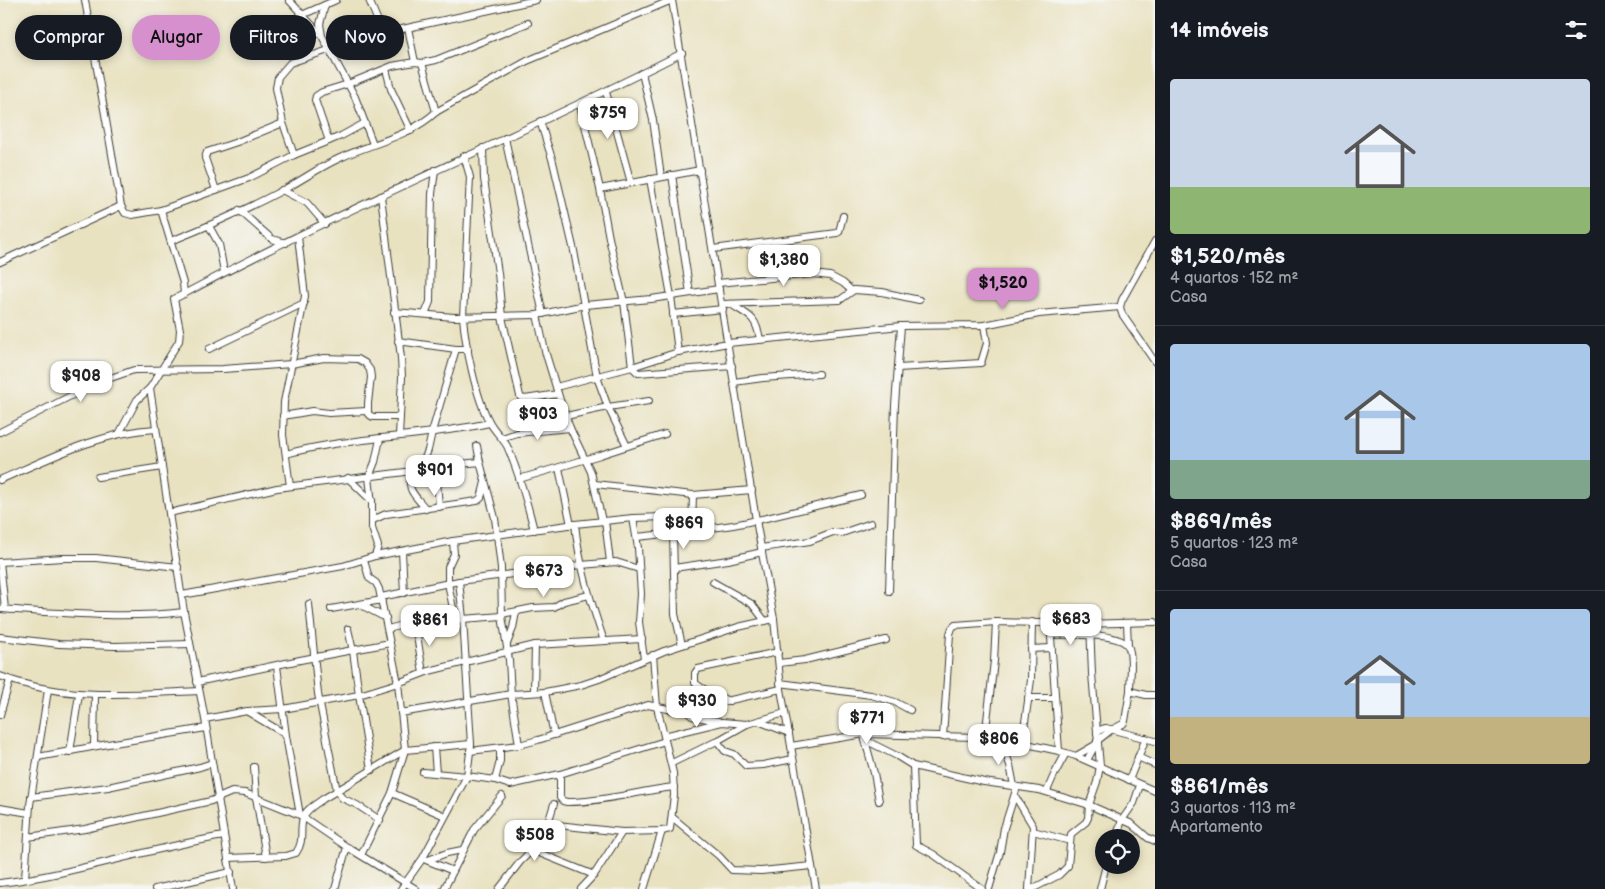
<!DOCTYPE html>
<html lang="pt">
<head>
<meta charset="utf-8">
<style>
	:root { --surface:#171b24; --page:#20242c; --text:#f1f3f6; --muted:#9ea1a6; --line:#363941; --accent:#d690ce }
	body { margin:0; font-family:"Balsamiq Sans",sans-serif; background:var(--page); color:var(--text); height:100vh; display:flex; flex-direction:column; font-size:19px; white-space:nowrap }
	* { box-sizing:border-box; margin:0 }
	p { font-size:16px; color:var(--muted) }
	.icon { flex:none; width:28px; height:28px; fill:none; stroke:currentColor; stroke-width:2; stroke-linecap:round; stroke-linejoin:round }
	.map { position:relative; flex:1; overflow:hidden }
	.drawer { display:flex; flex-direction:column; background:var(--surface); width:450px }
	.drawer>* { flex:none }
	.banner { position:absolute; left:15px; top:15px; width:475px; height:45px; display:flex; gap:10px }
	.tools { position:absolute; left:1095px; top:829px; display:grid; gap:10px }
	.tools a { display:grid; place-items:center; width:45px; height:45px; border-radius:50%; background:var(--surface); box-shadow:0 2px 8px #0003; font-size:25px }
	.price { position:absolute; translate:-50% -42px; padding:0 11px; border-radius:10px; background:#fff; color:#222; font-size:16px; line-height:32px; filter:drop-shadow(0 1px 2px #0008) }
	.price::after { content:''; position:absolute; left:50%; top:30px; width:15px; height:11px; margin-left:-8px; background:inherit; clip-path:polygon(0 0,100% 0,50% 100%) }
	.price.selected { background:var(--accent); color:#111 }
	ul { padding:0; list-style:none }
	li { display:grid; align-content:center; gap:10px; height:265px; padding:0 15px }
	li+li { border-top:1px solid var(--line) }
	li span { display:grid; place-items:center; height:155px; border-radius:5px; color:#555 }
	li>.icon { margin-inline-start:auto }
	span .icon { width:90px; height:90px; fill:#fffc; stroke-width:1 }
	li b { font-size:21px }
	h2 { display:flex; justify-content:space-between; align-items:center; height:60px; padding:0 15px; font-size:21px }
	.tag { padding:0 18px; border-radius:22px; background:var(--surface); box-shadow:0 2px 8px #0003; font-size:18px; line-height:45px }
	.tag.selected { background:var(--accent); color:#111 }
	main { display:flex; flex:1; min-height:0 }
	.map>svg:first-child { display:block }
</style>
</head>
<body>
<main>
<div class="map">
<svg width="1155" height="889" viewBox="0 0 1155 889">
	<rect width="100%" height="100%" fill="#f6f6f2"/>
	<filter id="ink" filterUnits="userSpaceOnUse"><feTurbulence type="fractalNoise" baseFrequency=".02" numOctaves="2"/><feDisplacementMap in="SourceGraphic" scale="10" xChannelSelector="R" yChannelSelector="G"/><feConvolveMatrix kernelMatrix="1 2 1 2 8 2 1 2 1" color-interpolation-filters="sRGB"/></filter>
	<filter id="wash" filterUnits="userSpaceOnUse"><feTurbulence type="fractalNoise" baseFrequency=".0096" numOctaves="4" result="noise"/><feDisplacementMap in="SourceGraphic" scale="20" xChannelSelector="R" yChannelSelector="G"/><feGaussianBlur stdDeviation="1.12" result="paint"/><feColorMatrix in="noise" values="0 0 0 0 0 0 0 0 0 0 0 0 0 0 0 0 0 1.4 0 .05"/><feComposite in="paint" operator="in"/></filter>
	<g filter="url(#wash)">
		<rect width="100%" height="100%" fill="#e9e2c1"/>
	</g>
	<g filter="url(#ink)">
		<g fill="none" stroke-linecap="round" stroke-linejoin="round">
			<defs>
				<g id="minor">
					<polyline points="85,0 121,206 125,213 132,215 161,210 183,283 184,294 174,299 180,330 179,341 150,388 184,612 205,719 233,889"/>
					<polyline points="289,0 320,34"/>
					<polyline points="369,0 383,33"/>
					<polyline points="672,0 756,520 774,619 781,689 816,889"/>
					<polyline points="325,5 320,24 322,36 355,97 373,144"/>
					<polyline points="302,15 336,0"/>
					<polyline points="408,28 415,62"/>
					<polyline points="422,63 436,60 528,23"/>
					<polyline points="386,69 391,89 411,131"/>
					<polyline points="642,73 653,120 661,177"/>
					<polyline points="606,92 631,183"/>
					<polyline points="580,104 600,189 609,238 624,302 632,367 638,373 732,366"/>
					<polyline points="540,121 553,162 574,251 597,377 608,407 566,416"/>
					<polyline points="505,138 543,314"/>
					<polyline points="329,141 315,100 316,96 322,92 348,84 392,66 415,62 422,63 436,112"/>
					<polyline points="483,148 484,179 498,273 502,317 520,396 521,398 525,399 558,394"/>
					<polyline points="294,155 283,123 276,88 278,77 290,63 370,36 536,0"/>
					<path d="M464,156L470,177L463,317C465,344 476,398 489,421C494,431 502,437 507,446C519,473 527,502 534,530"/>
					<polyline points="672,175 690,293"/>
					<polyline points="650,179 671,296 678,352"/>
					<polyline points="600,189 700,170"/>
					<polyline points="216,190 205,158 207,152 237,142 283,123"/>
					<polyline points="282,190 307,203 325,224"/>
					<polyline points="381,196 401,358 402,377 399,436"/>
					<polyline points="161,210 249,178 294,155 341,136 365,123"/>
					<polyline points="239,210 272,239 286,243"/>
					<polyline points="209,226 219,244 224,272"/>
					<path d="M171,241C209,226 247,209 283,190C302,180 320,167 340,158C372,143 409,137 436,112L527,61L672,0"/>
					<polyline points="1155,241 1122,300 1120,307 1122,314 1155,362"/>
					<polyline points="713,249 837,233 839,232 843,216"/>
					<polyline points="0,262 121,206"/>
					<polyline points="718,283 813,274 830,276 843,283 852,291"/>
					<path d="M184,294C346,207 518,137 682,53"/>
					<polyline points="722,304 840,300 854,290 882,292 919,300"/>
					<path d="M731,304C749,317 755,314 760,339"/>
					<polyline points="394,312 454,317 537,315 585,305 651,299 719,289"/>
					<polyline points="425,314 430,302 432,194 435,170"/>
					<polyline points="673,314 723,309"/>
					<polyline points="537,315 545,351 560,400 570,428 591,472 602,521"/>
					<polyline points="398,341 456,349"/>
					<polyline points="209,349 304,303"/>
					<polyline points="898,368 981,363 987,343 984,325"/>
					<polyline points="734,382 763,378 819,374"/>
					<polyline points="556,387 632,367 678,352 728,343 901,326 984,325 1039,314 1120,307"/>
					<polyline points="283,416 312,411 329,413 367,411"/>
					<polyline points="0,432 96,383 134,370 223,369 291,364 324,358 358,359 365,363 370,370 371,377 368,403 368,414 373,417 400,417"/>
					<polyline points="119,434 137,400 150,388"/>
					<polyline points="502,438 517,433 570,428"/>
					<polyline points="477,446 480,462"/>
					<polyline points="627,446 608,407 649,401"/>
					<path d="M286,454C352,436 422,438 489,423"/>
					<polyline points="436,467 439,507"/>
					<polyline points="421,468 428,450 432,432 456,349 468,349"/>
					<polyline points="559,468 571,525"/>
					<path d="M413,471C405,490 414,494 426,509"/>
					<polyline points="98,477 162,467"/>
					<polyline points="348,478 372,501"/>
					<polyline points="519,479 600,455 665,434"/>
					<path d="M0,480C50,458 101,432 156,429"/>
					<polyline points="595,484 693,495 752,490"/>
					<polyline points="290,486 283,435 284,402 305,296 298,237"/>
					<polyline points="169,513 277,488 413,471 421,468 480,462 495,518 501,568 502,616 509,660 511,694 519,745"/>
					<polyline points="633,518 665,517 667,518 669,534"/>
					<polyline points="373,520 386,514 477,501 481,498 485,482"/>
					<polyline points="605,521 610,562"/>
					<path d="M575,524C579,564 591,603 604,641"/>
					<polyline points="692,530 693,495"/>
					<polyline points="673,533 675,614 682,645"/>
					<path d="M637,537C669,534 701,530 733,525C776,517 818,505 861,495"/>
					<polyline points="453,541 454,554 448,567 448,583 455,619"/>
					<polyline points="761,548 810,541 833,532 842,533 871,523"/>
					<polyline points="402,551 404,593"/>
					<polyline points="375,556 378,546 372,528 372,504 369,477 375,462 380,439"/>
					<polyline points="0,562 63,558 96,558 178,567"/>
					<polyline points="0,562 5,609"/>
					<polyline points="674,568 728,560 762,552"/>
					<polyline points="713,582 752,604 765,621"/>
					<polyline points="889,591 895,405 901,326"/>
					<polyline points="182,595 343,566 375,556 453,541 575,524 633,518 638,548 641,594 639,622 644,659"/>
					<polyline points="381,597 459,581 581,565 616,562 639,569"/>
					<polyline points="309,604 318,694 337,791 342,798 357,805 380,820"/>
					<polyline points="361,605 386,618"/>
					<path d="M0,609C61,613 123,619 184,612"/>
					<polyline points="331,609 382,600"/>
					<polyline points="502,614 533,608 554,607 564,601 589,595"/>
					<polyline points="415,623 423,673"/>
					<polyline points="1050,623 1059,751"/>
					<polyline points="1127,623 1128,646"/>
					<polyline points="348,629 353,651 359,695 371,770"/>
					<polyline points="388,629 410,623 502,616"/>
					<path d="M1051,635C1066,635 1123,631 1129,648C1133,660 1130,678 1130,691"/>
					<polyline points="0,637 59,644 115,646 190,644"/>
					<polyline points="507,644 513,628 516,612"/>
					<polyline points="1031,649 1051,648"/>
					<polyline points="779,663 805,660 886,640"/>
					<polyline points="277,666 286,736"/>
					<path d="M0,676C65,701 131,694 199,691"/>
					<polyline points="197,682 300,660 390,643"/>
					<polyline points="780,683 871,695 895,702 910,710"/>
					<polyline points="534,691 535,645"/>
					<polyline points="545,692 554,735"/>
					<polyline points="1028,698 1055,698"/>
					<path d="M729,701C717,696 705,691 695,683V673L698,669L778,652"/>
					<polyline points="685,710 692,716 718,721"/>
					<polyline points="248,712 280,731 286,736 300,815"/>
					<polyline points="401,713 511,694 545,692 581,685 599,679 664,651 738,627 774,619"/>
					<polyline points="0,715 10,680"/>
					<polyline points="205,719 247,711 283,709 359,695 398,683 429,671 535,645 642,639"/>
					<polyline points="758,721 789,733"/>
					<polyline points="1097,733 1102,729 1106,728 1155,741"/>
					<polyline points="864,734 865,740 897,756 913,766 984,782 1039,790 1089,805 1132,824 1148,838 1155,841"/>
					<polyline points="664,736 722,722 747,724 785,713"/>
					<polyline points="943,737 950,634 952,628 955,625 996,622 1082,624 1155,622"/>
					<polyline points="989,739 986,729 994,661 996,622"/>
					<polyline points="865,740 874,773 879,801"/>
					<polyline points="717,741 725,751 734,754 746,766 763,765 793,759"/>
					<polyline points="1001,741 1010,765 1014,786"/>
					<polyline points="1097,741 1111,730 1123,724 1125,721 1130,691 1146,695 1155,695"/>
					<polyline points="1022,743 1031,680 1032,622"/>
					<polyline points="94,746 95,695"/>
					<polyline points="791,746 864,734 976,737 1022,743 1059,751 1076,756 1155,791"/>
					<polyline points="434,747 436,773"/>
					<polyline points="470,751 519,745 538,740 648,705 673,710 685,710 781,689"/>
					<polyline points="70,752 79,694"/>
					<polyline points="1076,756 1095,745"/>
					<polyline points="38,757 108,744 206,728"/>
					<polyline points="1138,757 1155,765"/>
					<polyline points="1087,760 1096,744"/>
					<polyline points="672,763 717,741 747,724"/>
					<polyline points="913,766 916,845 933,854 982,889"/>
					<polyline points="254,767 256,797 266,857"/>
					<polyline points="423,772 467,776 495,780 510,785 560,774 665,741"/>
					<path d="M560,774V798L563,801L567,802C603,802 638,791 674,787"/>
					<polyline points="495,780 500,761 500,748"/>
					<polyline points="1129,780 1146,738"/>
					<polyline points="1047,791 1054,775 1066,753"/>
					<polyline points="392,793 445,816"/>
					<polyline points="1015,796 1033,826 1029,889"/>
					<polyline points="31,797 108,787 200,767 212,763"/>
					<polyline points="0,808 29,813"/>
					<polyline points="672,817 719,856 732,870 761,871 812,866"/>
					<polyline points="548,824 622,832 662,831 670,829 674,795 673,773 657,707 653,655"/>
					<polyline points="1033,831 1070,841"/>
					<polyline points="28,837 85,829 211,801 232,792 245,793 300,815 347,847 416,889"/>
					<polyline points="1116,838 1122,820 1134,803 1140,785"/>
					<polyline points="532,850 594,875"/>
					<polyline points="361,855 392,793 405,750 398,683 379,589 376,583 369,578 364,560"/>
					<path d="M228,858L286,856L296,853C305,840 299,831 303,818C305,810 316,804 323,799L405,750L471,744"/>
					<polyline points="426,860 453,871"/>
					<polyline points="428,860 447,853 462,850"/>
					<polyline points="25,879 30,805 48,690"/>
					<path d="M0,883C76,874 148,848 224,836"/>
					<polyline points="155,889 231,872"/>
					<polyline points="335,889 347,847"/>
					<polyline points="401,889 423,858 467,776 471,744 463,619 459,581"/>
					<polyline points="444,889 474,830 502,796"/>
					<polyline points="499,889 520,862 543,839 554,804"/>
					<polyline points="581,889 594,875 622,832"/>
					<polyline points="644,889 662,831"/>
					<polyline points="989,889 1000,852 1004,828 1017,787"/>
					<polyline points="1032,889 1059,875 1068,866 1071,834 1086,822 1088,818 1089,805 1097,782 1100,766 1092,674 1090,623"/>
					<polyline points="1100,889 1106,865"/>
				</g>
			</defs>
			<use href="#minor" stroke="#3b3a35" stroke-width="8"/>
			<use href="#minor" stroke="#fff" stroke-width="6"/>
		</g>
	</g>
</svg>
<div class="tools">
<a><svg class="icon" aria-label="locate" viewBox="0 0 24 24"><circle cx="12" cy="12" r="6"/><path d="M12 2v4M12 18v4M2 12h4M18 12h4"/></svg></a>
</div>
<b class="price" style="left:608px;top:140px">$759</b>
<b class="price" style="left:784px;top:287px">$1,380</b>
<b class="price selected" style="left:1003px;top:310px">$1,520</b>
<b class="price" style="left:81px;top:403px">$908</b>
<b class="price" style="left:538px;top:441px">$903</b>
<b class="price" style="left:435px;top:497px">$901</b>
<b class="price" style="left:684px;top:550px">$869</b>
<b class="price" style="left:544px;top:598px">$673</b>
<b class="price" style="left:1071px;top:646px">$683</b>
<b class="price" style="left:430px;top:647px">$861</b>
<b class="price" style="left:697px;top:728px">$930</b>
<b class="price" style="left:867px;top:745px">$771</b>
<b class="price" style="left:999px;top:766px">$806</b>
<b class="price" style="left:535px;top:862px">$508</b>
<div class="banner">
<a class="tag">Comprar</a>
<a class="tag selected">Alugar</a>
<a class="tag">Filtros</a>
<a class="tag">Novo</a>
</div>
</div>
<section class="drawer">
<h2>14 imóveis<svg class="icon" aria-label="filters" viewBox="0 0 24 24"><path d="M4 7h16M4 17h16"/><circle cx="9" cy="7" r="2"/><circle cx="15" cy="17" r="2"/></svg></h2>
<ul>
<li><span style="background:linear-gradient(#c9d6e8 70%,#8fb573 0)"><svg class="icon" aria-label="home" viewBox="0 0 24 24"><path d="M3 11l9-7 9 7M6 9v11h12V9"/></svg></span><div><b>$1,520/mês</b><p>4 quartos · 152 m²</p><p>Casa</p></div></li>
<li><span style="background:linear-gradient(#a9c7e8 75%,#7fa58c 0)"><svg class="icon" aria-label="home" viewBox="0 0 24 24"><path d="M3 11l9-7 9 7M6 9v11h12V9"/></svg></span><div><b>$869/mês</b><p>5 quartos · 123 m²</p><p>Casa</p></div></li>
<li><span style="background:linear-gradient(#a9c7e8 70%,#c2b280 0)"><svg class="icon" aria-label="home" viewBox="0 0 24 24"><path d="M3 11l9-7 9 7M6 9v11h12V9"/></svg></span><div><b>$861/mês</b><p>3 quartos · 113 m²</p><p>Apartamento</p></div></li>
</ul>
</section>
</main>
</body>
</html>
